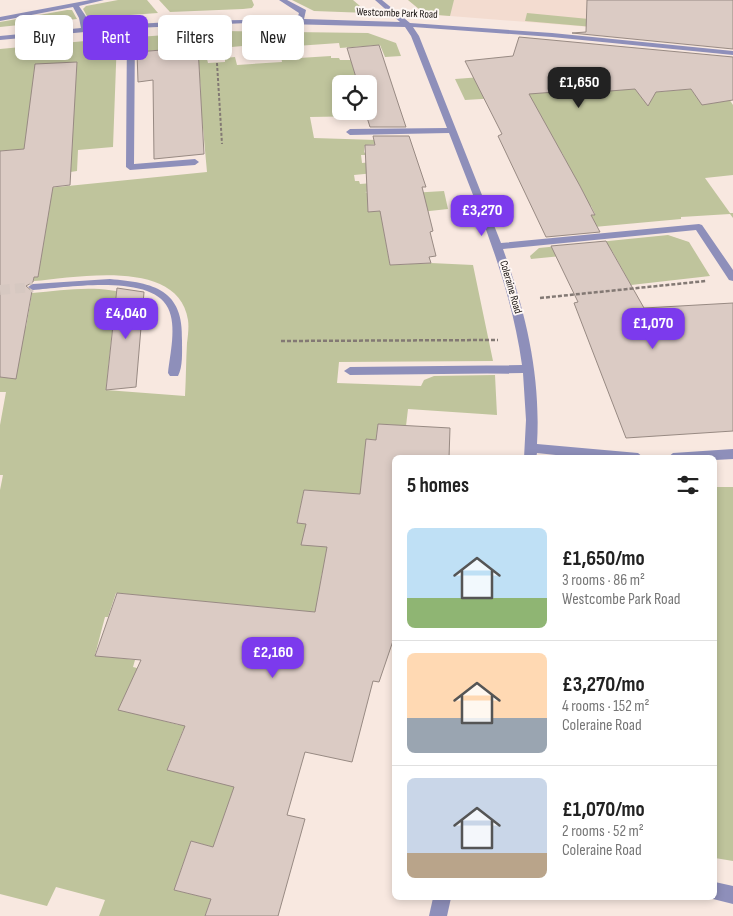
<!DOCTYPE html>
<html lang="en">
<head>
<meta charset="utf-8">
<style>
	:root { --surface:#fff; --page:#f2f2f2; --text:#222; --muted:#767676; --line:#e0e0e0; --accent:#7c3aed }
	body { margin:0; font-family:"Sofia Sans Condensed",sans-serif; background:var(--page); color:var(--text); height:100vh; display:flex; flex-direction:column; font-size:19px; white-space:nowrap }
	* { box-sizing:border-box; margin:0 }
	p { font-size:16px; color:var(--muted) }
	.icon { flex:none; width:28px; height:28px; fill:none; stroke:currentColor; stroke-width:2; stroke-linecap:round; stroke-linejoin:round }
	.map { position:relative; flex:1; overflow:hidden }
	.side { position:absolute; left:392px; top:455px; width:325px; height:445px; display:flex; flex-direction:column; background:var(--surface); border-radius:8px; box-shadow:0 2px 8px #0003 }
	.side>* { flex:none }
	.top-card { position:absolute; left:15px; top:15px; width:302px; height:45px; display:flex; gap:10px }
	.controls { position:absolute; left:332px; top:75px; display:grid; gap:10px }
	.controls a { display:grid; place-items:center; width:45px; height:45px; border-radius:8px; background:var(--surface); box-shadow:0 2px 8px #0003; font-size:25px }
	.price { position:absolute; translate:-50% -42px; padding:0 11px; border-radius:10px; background:var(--accent); color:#fff; font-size:16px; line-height:32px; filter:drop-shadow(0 1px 2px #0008) }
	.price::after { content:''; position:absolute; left:50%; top:30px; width:15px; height:11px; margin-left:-8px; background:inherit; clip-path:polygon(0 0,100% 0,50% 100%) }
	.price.current { background:#222; color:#fff }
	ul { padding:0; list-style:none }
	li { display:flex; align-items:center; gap:15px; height:125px; padding:0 15px }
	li+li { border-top:1px solid var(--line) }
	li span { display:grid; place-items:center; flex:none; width:140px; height:100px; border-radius:8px; color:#555 }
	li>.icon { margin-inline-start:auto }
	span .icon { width:60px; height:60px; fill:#fffc; stroke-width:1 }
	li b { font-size:21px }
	h2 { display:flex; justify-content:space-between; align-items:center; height:60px; padding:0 15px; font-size:21px }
	.tag { padding:0 18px; border-radius:8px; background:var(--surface); box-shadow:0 2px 8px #0003; font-size:18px; line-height:45px }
	.tag.current { background:var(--accent); color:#fff }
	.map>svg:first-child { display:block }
</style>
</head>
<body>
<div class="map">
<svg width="733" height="916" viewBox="0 0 733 916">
	<rect width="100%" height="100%" fill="#f8e8e0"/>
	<polygon fill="#f3dcd0" points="408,0 733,0 616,29 425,14"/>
	<g fill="#bfc49c">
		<polygon points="118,0 147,0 158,13 88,18 83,9 86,6"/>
		<polygon points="159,0 252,0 254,5 252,8 243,9 170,12"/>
		<polygon points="292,0 353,0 368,13 314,11"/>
		<polygon points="408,0 454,0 450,16 425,14"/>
		<polygon points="67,10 72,10 77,19 0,27 0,22"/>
		<polygon points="527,13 733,33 616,29 525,21"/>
		<path d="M222,31L368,33L396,43L401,56L385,57L380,45L340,48L339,43L296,46L299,58L331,56V58H339L340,60H351L358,84H341V111H365L367,116L310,117L314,138L408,141V142L365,145L364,152L367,155H361L362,163L382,161L385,172L354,175L355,181H359L360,184L373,183L376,191L365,192L377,195L444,191L448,209L402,214L383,226L390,265L431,263L473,265L493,361L339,362L337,383L421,386L424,380L434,376L495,375L497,415L408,409L406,426L378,424L376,440L366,439L370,495L304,490L297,523L314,524L355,549L322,573L318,597L341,600L320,613L116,593L108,617H105L95,655L135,660L133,667L137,668L160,720L179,725H189L183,730L167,770L253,739L213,847L191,841L174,890L211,899L205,916H99L105,900L56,887L47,906L0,894V490L3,475H0V425L6,392H0V328L26,327L32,293C65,290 99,284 132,295L113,322L106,390L185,396C186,378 186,360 187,343C188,335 189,327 188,320C179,258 77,277 34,281V277L38,276L45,234L29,235L28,190L207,172L203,128L191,129L189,95L201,93L199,68L186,60L207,59L208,63L225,62V58L235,57L237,65L282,62L279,44L274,43L210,49L209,43L171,46V49L137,52L138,37Z"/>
		<polygon points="117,38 113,147 78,150 77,171 64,173 13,150 0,151 0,49"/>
		<path d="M508,75L587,86L590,89H635L656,92L691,89C704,108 708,103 729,99L733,105V175L705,178L730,213H733V218L730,214L681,217V219L594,227L593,218L588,215L595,214L591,206H585L584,194L580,186H573L560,162L566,161L562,153L553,154L514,97L465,100L455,79Z"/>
		<polygon points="668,235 689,242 710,276 631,285 612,251 531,259 530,256 539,248"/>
		<polygon points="715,487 733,487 733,861 715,858"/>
	</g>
	<g fill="#dbcbc4" stroke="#988a83">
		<polygon points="587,0 733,0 733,49 572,33 586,32"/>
		<polygon points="519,37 733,57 733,100 702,105 691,89 656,92 648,106 635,89 610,91 608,88 529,94 580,186 595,215 591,215 600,232 546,237 498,136 502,134 465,61 513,56"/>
		<polygon points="379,45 399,106 406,127 370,127 365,111 369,111 369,84 358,84 347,48"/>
		<polygon points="198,47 204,154 154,159 153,80 138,82 137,52"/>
		<polygon points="77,62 70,185 53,187 38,277 34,277 33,282 26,286 32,291 16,379 0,377 0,151 24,149 35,64"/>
		<polygon points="373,136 409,136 426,187 422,187 433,231 430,232 436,256 429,257 431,263 390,265 380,211 368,212 365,145 375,145"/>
		<polygon points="606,241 644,308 733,303 733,431 626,438 574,303 578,302 551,246"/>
		<polygon points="117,288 144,292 136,387 106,390"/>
		<polygon points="378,424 450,428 449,458 395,458 395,635 379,682 373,681 352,762 305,752 287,815 305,819 278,916 205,916 211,899 174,890 191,841 213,847 234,787 167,770 185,726 118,710 141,660 95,656 117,593 315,612 327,547 301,545 306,524 297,523 304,490 360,494 366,439 376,440"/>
	</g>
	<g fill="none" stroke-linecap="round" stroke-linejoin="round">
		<polyline stroke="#d6c8c1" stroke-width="10" stroke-dasharray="10 5" stroke-linecap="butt" points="0,290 33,287"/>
		<polyline stroke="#837974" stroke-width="2" stroke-dasharray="3 2" stroke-linecap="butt" points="217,63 222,144"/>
		<g stroke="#837974" stroke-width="2.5" stroke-dasharray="4 2" stroke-linecap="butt">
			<polyline points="540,298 706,281"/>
			<polyline points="281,341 498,340"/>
		</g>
		<g fill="#8e8fba" fill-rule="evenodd">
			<path d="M90,0H104L79,6L87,18L88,27L186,21L297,19L299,13L279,0H287L306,10L304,19L400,22L375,0H382L410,23L552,33L733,51V55L552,37L413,27L419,36L501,243L699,224L702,225L733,270V281L729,280L696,230L503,249C526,313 541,376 537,444L638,453L644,458H584L537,453L536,458H524L526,420L523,373L350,375L344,371L350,367L522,365C511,284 478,209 449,133L350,135L346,132L350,129L447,128L411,36L405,27L248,23L135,28L134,164L195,159L199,162L195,165L130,170L126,167L127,28L0,40V36L81,28L79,18L73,7L0,21V17Z"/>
			<path d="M110,279C154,283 184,289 182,341C182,352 183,367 178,376H170L168,373C170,354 177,326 168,308C151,273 65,288 33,290L28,287L33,284Z"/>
			<polygon points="733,449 733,459 715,460 715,458 667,458 673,453"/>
			<polygon points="715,882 733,886 733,904 709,898 715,898"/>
			<polygon points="433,898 451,898 447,916 429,916"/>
		</g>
	</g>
	<g text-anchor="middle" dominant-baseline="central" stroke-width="4" stroke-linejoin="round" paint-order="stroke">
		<g font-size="11" fill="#16110f" stroke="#fef7f4">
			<text transform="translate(397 13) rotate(2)">Westcombe Park Road</text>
			<text transform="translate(511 287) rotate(74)">Coleraine Road</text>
		</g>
	</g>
</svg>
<div class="controls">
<a><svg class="icon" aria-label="locate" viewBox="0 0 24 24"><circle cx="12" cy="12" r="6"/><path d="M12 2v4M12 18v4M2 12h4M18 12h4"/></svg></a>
</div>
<b class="price current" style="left:579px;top:109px">£1,650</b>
<b class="price" style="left:482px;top:237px">£3,270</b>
<b class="price" style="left:126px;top:340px">£4,040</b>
<b class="price" style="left:653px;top:350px">£1,070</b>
<b class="price" style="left:273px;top:679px">£2,160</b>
<div class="top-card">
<a class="tag">Buy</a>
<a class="tag current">Rent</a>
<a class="tag">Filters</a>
<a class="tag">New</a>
</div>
<section class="side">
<h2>5 homes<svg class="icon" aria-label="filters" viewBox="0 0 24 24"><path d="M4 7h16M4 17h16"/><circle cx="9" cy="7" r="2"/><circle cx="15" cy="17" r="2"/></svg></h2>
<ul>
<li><span style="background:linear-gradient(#bfe0f5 70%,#8fb573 0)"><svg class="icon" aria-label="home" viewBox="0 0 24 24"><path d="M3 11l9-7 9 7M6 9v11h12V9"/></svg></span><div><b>£1,650/mo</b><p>3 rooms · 86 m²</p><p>Westcombe Park Road</p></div></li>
<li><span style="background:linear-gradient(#ffd9b3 65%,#9aa5b1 0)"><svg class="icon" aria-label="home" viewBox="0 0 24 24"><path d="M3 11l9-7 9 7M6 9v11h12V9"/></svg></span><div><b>£3,270/mo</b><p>4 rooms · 152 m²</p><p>Coleraine Road</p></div></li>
<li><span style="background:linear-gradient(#c9d6e8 75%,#b9a48a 0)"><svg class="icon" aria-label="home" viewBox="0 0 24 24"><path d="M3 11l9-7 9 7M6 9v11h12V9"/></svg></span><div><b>£1,070/mo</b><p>2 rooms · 52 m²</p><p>Coleraine Road</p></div></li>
</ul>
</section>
</div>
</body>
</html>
